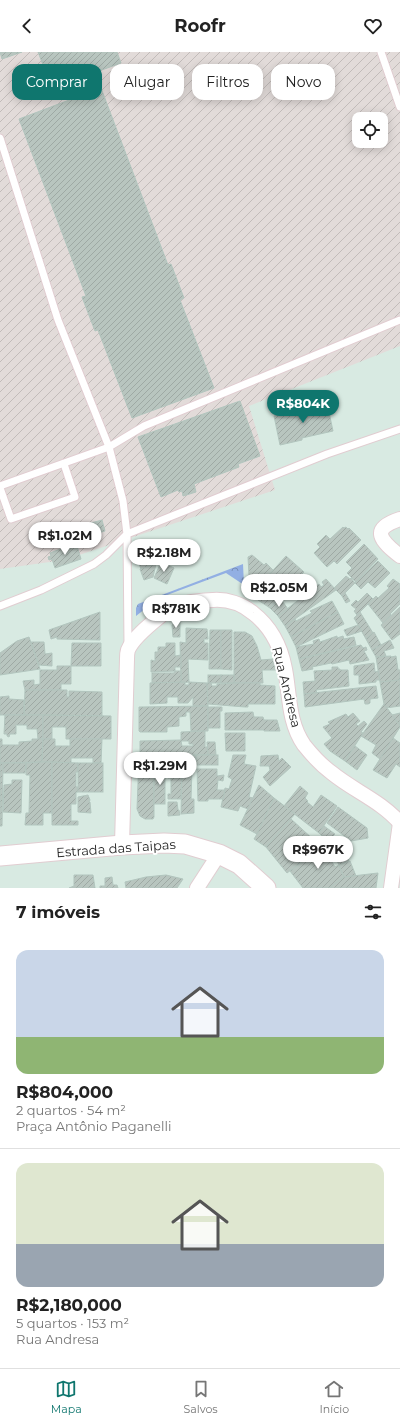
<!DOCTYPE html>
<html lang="pt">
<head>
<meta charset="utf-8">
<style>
	:root { --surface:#fff; --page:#f2f2f2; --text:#222; --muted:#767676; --line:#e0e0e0; --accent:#0f766e }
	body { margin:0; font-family:Montserrat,sans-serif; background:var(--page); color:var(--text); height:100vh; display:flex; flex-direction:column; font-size:15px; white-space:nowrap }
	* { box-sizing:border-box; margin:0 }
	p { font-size:13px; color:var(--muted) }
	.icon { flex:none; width:22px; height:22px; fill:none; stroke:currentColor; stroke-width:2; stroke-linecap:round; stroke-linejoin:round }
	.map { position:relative; height:836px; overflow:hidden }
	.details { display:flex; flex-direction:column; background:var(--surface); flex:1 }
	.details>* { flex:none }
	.banner { position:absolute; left:12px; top:12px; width:376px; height:36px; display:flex; gap:8px }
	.tools { position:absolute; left:352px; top:60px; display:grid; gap:8px }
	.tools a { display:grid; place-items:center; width:36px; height:36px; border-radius:8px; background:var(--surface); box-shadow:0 2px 10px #0003; font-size:20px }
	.price { position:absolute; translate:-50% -34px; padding:0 9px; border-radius:14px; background:#fff; color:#222; font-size:13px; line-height:26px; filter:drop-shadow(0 1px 2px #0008) }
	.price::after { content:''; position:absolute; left:50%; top:24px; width:12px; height:9px; margin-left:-6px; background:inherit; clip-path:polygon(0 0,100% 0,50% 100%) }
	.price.selected { background:var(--accent); color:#fff }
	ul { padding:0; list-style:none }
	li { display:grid; align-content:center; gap:8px; height:212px; padding:0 16px }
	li+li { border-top:1px solid var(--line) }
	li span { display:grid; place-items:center; height:124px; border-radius:12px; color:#555 }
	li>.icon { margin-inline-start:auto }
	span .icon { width:72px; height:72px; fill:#fffc; stroke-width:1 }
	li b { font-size:17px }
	h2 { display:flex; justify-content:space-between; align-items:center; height:48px; padding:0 16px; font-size:17px }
	.tag { padding:0 14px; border-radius:12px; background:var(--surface); box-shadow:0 2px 10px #0003; font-size:14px; line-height:36px }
	.tag.selected { background:var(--accent); color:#fff }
	header { display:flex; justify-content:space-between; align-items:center; height:52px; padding:0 16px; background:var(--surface); font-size:18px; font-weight:700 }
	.tabs { display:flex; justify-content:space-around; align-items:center; height:56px; border-top:1px solid var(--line); background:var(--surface); font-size:11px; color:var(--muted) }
	.tabs a { display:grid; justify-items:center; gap:2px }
	.tabs .selected { color:var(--accent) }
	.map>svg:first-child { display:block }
</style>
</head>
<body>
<header><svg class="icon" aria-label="back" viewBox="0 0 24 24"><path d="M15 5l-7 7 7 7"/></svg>Roofr<svg class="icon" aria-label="heart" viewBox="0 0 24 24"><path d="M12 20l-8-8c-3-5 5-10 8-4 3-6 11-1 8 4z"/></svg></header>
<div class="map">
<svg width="400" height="836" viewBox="0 0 400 836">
	<defs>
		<pattern id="industrial-furrows" width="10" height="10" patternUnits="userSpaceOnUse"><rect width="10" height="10" fill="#e2dbd9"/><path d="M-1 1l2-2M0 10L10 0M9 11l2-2" fill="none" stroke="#c2bcba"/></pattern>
		<pattern id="park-crowns" width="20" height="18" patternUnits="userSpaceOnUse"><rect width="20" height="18" fill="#92afe3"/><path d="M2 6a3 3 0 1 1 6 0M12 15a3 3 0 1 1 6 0" fill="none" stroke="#778eb8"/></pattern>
		<pattern id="building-hatch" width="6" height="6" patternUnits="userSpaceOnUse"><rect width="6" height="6" fill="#b8c5bf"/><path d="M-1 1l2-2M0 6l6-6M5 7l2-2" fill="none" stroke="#9ea9a4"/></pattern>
	</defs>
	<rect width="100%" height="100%" fill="#d8eae2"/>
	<path fill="url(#industrial-furrows)" fill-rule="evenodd" d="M0,0H400V294L249,354L275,438L64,508L0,517ZM359,67H381V89H359Z"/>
	<polygon fill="url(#park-crowns)" points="243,512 244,533 226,521 159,546 136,564 136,556 138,552"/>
	<g fill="url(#building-hatch)" stroke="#b2c5be" fill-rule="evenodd">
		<polygon points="0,0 22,0 2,7"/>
		<polygon points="38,0 117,0 121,11 52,36"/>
		<polygon points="101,36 168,213 171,212 184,246 180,248 214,336 132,366 98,278 95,279 82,245 86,244 19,67"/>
		<polygon points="240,349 260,404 238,412 239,415 194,432 196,440 183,444 182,439 179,440 178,438 161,445 138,385"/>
		<polygon points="327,351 333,379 302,386 302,388 280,393 274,364 312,357 311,355"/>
		<polygon points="102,468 105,479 95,482 91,471"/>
		<polygon points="343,475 344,476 346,475 348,477 349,476 361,488 337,512 334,509 327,515 314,501 320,495 317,492 326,483 330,487"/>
		<polygon points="76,491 81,507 55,516 52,507 49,508 48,505 51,504 50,501"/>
		<polygon points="364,492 378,507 356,530 347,521 352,516 346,510"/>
		<polygon points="252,503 264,513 266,511 273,518 259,532 249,523 248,505"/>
		<polygon points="151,504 154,513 141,517 138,509"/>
		<polygon points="286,504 304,520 295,529 293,527 284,535 271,522 267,525"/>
		<polygon points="378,509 390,521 375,536 368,530 361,537 355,531"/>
		<polygon points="161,510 174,516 167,532 154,526"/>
		<polygon points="156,512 153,525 144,528 140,517"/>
		<polygon points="346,524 350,527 351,526 355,531 342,544 334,536"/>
		<polygon points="326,527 336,538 285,574 278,564 319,532 321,535 324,533 322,530"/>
		<polygon points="393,527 400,532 400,552 390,562 391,563 383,571 368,552 376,544 378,546 389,536 387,534"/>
		<polygon points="265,538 272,543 273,542 280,546 270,556 258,548"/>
		<polygon points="345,541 350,549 346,551 342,544"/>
		<polygon points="367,541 373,547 357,563 354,559 356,557 351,553 356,548 358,550"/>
		<polygon points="280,546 288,557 278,564 270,556"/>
		<polygon points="332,549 338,560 291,585 285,574 295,567 296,569 312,561 310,559"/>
		<polygon points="400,555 400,582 392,588 381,573"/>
		<polygon points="100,560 100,588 57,587 57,585 51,587 49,578"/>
		<polygon points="338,560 344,572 296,595 291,585"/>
		<polygon points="360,560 373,581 366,587 354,566"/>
		<polygon points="180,568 180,585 173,585 172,573"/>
		<polygon points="358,573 362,579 347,584 344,578"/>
		<polygon points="186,576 207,577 208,587 204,587 204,591 208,591 208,608 188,607 189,630 181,631 180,590 186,591"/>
		<polygon points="210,578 221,578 221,617 209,617"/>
		<polygon points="221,578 232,578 232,618 221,617"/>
		<polygon points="234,580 245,580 252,584 257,594 261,608 273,607 276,618 262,618 263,631 234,631"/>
		<polygon points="374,580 381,593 372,598 366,587"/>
		<polygon points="337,584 337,586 343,584 344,587 354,585 356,593 299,607 296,595 314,592 313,589 319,587 320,590"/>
		<polygon points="29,585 40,617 0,623 0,601 17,589"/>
		<polygon points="390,588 394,596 384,599 386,604 376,605 372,598"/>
		<polygon points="31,590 44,590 45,602 52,601 52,614 39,613"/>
		<polygon points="72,591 101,591 101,614 71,614"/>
		<polygon points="166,591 175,591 175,604 181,603 181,615 175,615 175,619 151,620 151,608 155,609 155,600 158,600 158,595 166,595"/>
		<polygon points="361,593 363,596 366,595 367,598 364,599 369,608 350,612 349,608 332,612 331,611 312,615 313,617 302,619 299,607"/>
		<polygon points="391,604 391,605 396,604 398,618 400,618 400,628 380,630 376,605"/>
		<polygon points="374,611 375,620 378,619 380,628 376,628 376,630 359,632 359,623 354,623 354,614"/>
		<polygon points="57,614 71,614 71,632 61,632 61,638 25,638 23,629 34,628 34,633 40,632 40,618 57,618"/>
		<polygon points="332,615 338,615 338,617 340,617 340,618 348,618 349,634 316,638 317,641 304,642 303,630 315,629 314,619 332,618"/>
		<polygon points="175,619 181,619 181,631 152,631 152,621 174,621"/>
		<rect x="208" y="623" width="13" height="8"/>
		<rect x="221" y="623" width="13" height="8"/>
		<polygon points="400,628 400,654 386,656 384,652 380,630"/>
		<polygon points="185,630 185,633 189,633 189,630 207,631 208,654 193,654 193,645 188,651 178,651 178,645 167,645 167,651 150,652 150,631"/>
		<polygon points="207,631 211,631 212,634 217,634 217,632 237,631 260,631 260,633 275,634 275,652 248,652 248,655 245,655 208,652"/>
		<polygon points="376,634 378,646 370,647 370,651 368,652 365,652 364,647 305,655 304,642"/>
		<polygon points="25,638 67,638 67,645 69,645 69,639 102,640 102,664 24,663"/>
		<polygon points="9,644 9,647 24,648 24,663 0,663 0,645"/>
		<polygon points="384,652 400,673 400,675 380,707 372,701 376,693 361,684"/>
		<polygon points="141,655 208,654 208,679 191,679 190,660 186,660 186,664 179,665 179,674 167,675 167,680 140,680 139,679 139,655"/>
		<polygon points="208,655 222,655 222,659 220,659 220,676 208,676"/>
		<polygon points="253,660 254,665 263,665 264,668 277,668 280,679 264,679 264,678 225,678 225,661"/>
		<polygon points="353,661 360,669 356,672 358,674 364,669 367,672 361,680 363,681 345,709 330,699 324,692 332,686 323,675 330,672 328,670 346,662 348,665"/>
		<polygon points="400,661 400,673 392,663"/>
		<polygon points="5,663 43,663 43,687 38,687 37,677 27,677 27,673 16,673 16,682 10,682 9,685 7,684 7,682 4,682"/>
		<polygon points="43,663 111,664 111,687 66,687 66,675 52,675 52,687 43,687"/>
		<path d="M205,679V695H208V703L140,705V689L181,688V680ZM181,689H189V692H193V694H182Z"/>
		<polygon points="225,681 245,681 245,699 226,699"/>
		<polygon points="393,686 400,691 400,715 396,712 387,726 373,718"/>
		<polygon points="0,687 2,687 2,693 19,693 19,690 32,689 32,687 43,687 42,710 0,711"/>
		<polygon points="43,687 55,687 55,694 70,694 70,687 102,687 101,711 93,711 93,706 71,706 71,711 42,710"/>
		<polygon points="207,690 215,690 216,703 208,703"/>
		<polygon points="355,694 367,703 357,718 345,709"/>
		<polygon points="175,703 175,714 182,714 181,747 168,747 168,742 171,742 171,726 168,726 169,704"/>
		<rect x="185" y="703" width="11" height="10"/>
		<rect x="196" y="703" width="22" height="10"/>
		<polygon points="233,703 246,703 244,712 256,714 249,745 253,746 248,757 240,754 238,759 221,755 225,736 229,737 232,727 228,725"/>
		<polygon points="278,703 279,709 282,706 291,715 270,734 263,725 270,718 269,714 260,714 261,704"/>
		<rect x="154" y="704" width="13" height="8"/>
		<polygon points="154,704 154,765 153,767 145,767 140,764 137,757 139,705"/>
		<polygon points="42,710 52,710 52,761 43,761 43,773 25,773 26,761 29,761 30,723 26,723 26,711"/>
		<polygon points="52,710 78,711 78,720 76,720 76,735 78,735 78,740 76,740 76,752 71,752 71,769 78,769 78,773 52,773"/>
		<polygon points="0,711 3,711 2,774 0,774"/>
		<polygon points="3,711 26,711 25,721 3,721"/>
		<rect x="78" y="711" width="25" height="29"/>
		<polygon points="182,715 192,716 191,747 194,747 194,761 181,762"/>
		<rect x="154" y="717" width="11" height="35"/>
		<polygon points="197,717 217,717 217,724 224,723 223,729 218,728 217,738 225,738 223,747 208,747 208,749 198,749"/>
		<polygon points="12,728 22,728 21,761 3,760 4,733 12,732"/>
		<polygon points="259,733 274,746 257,782 240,773"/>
		<polygon points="300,734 308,741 305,746 308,749 307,750 313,755 321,743 337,754 319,781 284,754"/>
		<polygon points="88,743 90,748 89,750 90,750 91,761 78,760 78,745"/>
		<polygon points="274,746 295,762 266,795 254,787 257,782"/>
		<polygon points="168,750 177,750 178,758 179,758 180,763 168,764"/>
		<polygon points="338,755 367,776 368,786 351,789 327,771"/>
		<polygon points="291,767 315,789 318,787 324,793 287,821 266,795"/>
		<polygon points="324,774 335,782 332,785 340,791 333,799 329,790 319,781"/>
		<polygon points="329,790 334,802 329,805 335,815 339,813 344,825 329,836 303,836 290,819"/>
		<polygon points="344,796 349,810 339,813 333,800"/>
		<polygon points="350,809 356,824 344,825 339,813"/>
		<polygon points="378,821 376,836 329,836 344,825"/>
		<polygon points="74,823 93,823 95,836 69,836 74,834"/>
		<polygon points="166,823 183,827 177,836 126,836 125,830 146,825"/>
		<polygon points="112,825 113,833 117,833 118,836 100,836 100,834 105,834 105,826"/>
	</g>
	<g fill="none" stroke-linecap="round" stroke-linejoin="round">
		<defs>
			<g id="lane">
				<polyline points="381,0 400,55"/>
				<polyline points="0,86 58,268 109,395 123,449 127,482 106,503 94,512 41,538 0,554"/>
				<polyline points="0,434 109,395 144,374 400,268"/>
				<polyline points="0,436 11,467 75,445 64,412"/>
				<polyline points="128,593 127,482 327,402 400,377"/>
			</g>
			<g id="street">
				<path d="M400,467C369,477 381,489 400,504"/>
				<path d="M122,793L127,607C127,604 127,601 128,598C133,585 153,570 164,561C178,550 196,549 213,548C227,547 242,552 253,561C271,575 281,595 285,617C290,643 288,670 304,693C312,703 321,713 332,721C354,739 381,749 400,771"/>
				<polyline points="197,836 219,802"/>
				<polyline points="391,836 400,771"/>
			</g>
			<polyline id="secondary" points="0,804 122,793 164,791 185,792 219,802 239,812 266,836"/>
		</defs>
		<use href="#lane" stroke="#e1cdd1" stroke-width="9"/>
		<use href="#street" stroke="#e1cdd1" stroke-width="16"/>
		<use href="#secondary" stroke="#e1cdd1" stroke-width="21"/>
		<use href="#lane" stroke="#fff" stroke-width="7"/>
		<use href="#street" stroke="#fff" stroke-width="14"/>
		<use href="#secondary" stroke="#fff" stroke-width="19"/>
	</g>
	<g text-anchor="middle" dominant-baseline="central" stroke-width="4" stroke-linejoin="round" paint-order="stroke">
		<g font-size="13" fill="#272727" stroke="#fff">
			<text transform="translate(287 635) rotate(76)">Rua Andresa</text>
			<text transform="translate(116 796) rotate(-4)">Estrada das Taipas</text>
		</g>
	</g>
</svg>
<div class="tools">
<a><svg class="icon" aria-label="locate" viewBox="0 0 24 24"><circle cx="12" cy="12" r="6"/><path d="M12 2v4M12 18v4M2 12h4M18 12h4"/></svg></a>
</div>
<b class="price selected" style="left:303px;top:372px">R$804K</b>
<b class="price" style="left:65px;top:504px">R$1.02M</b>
<b class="price" style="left:164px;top:521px">R$2.18M</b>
<b class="price" style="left:279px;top:556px">R$2.05M</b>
<b class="price" style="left:176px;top:577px">R$781K</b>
<b class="price" style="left:160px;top:734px">R$1.29M</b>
<b class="price" style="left:318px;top:818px">R$967K</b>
<div class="banner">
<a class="tag selected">Comprar</a>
<a class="tag">Alugar</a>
<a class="tag">Filtros</a>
<a class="tag">Novo</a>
</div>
</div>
<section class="details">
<h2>7 imóveis<svg class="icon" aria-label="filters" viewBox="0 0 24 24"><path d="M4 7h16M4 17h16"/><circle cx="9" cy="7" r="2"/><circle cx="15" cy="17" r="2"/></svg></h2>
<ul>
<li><span style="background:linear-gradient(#c9d6e8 70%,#8fb573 0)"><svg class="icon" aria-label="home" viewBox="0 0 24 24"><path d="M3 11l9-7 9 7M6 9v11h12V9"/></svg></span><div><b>R$804,000</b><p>2 quartos · 54 m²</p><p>Praça Antônio Paganelli</p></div></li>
<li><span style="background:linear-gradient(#dfe7d0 65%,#9aa5b1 0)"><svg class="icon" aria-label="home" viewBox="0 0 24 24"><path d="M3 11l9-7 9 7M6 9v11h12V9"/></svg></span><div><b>R$2,180,000</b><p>5 quartos · 153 m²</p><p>Rua Andresa</p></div></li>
</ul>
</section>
<nav class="tabs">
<a class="selected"><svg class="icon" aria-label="map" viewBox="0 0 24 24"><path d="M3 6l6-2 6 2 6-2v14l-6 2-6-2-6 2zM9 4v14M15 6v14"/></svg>Mapa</a>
<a><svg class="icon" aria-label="saved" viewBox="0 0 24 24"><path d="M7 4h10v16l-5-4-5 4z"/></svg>Salvos</a>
<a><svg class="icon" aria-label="home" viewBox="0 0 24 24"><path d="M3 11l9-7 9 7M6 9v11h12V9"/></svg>Início</a>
</nav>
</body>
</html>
